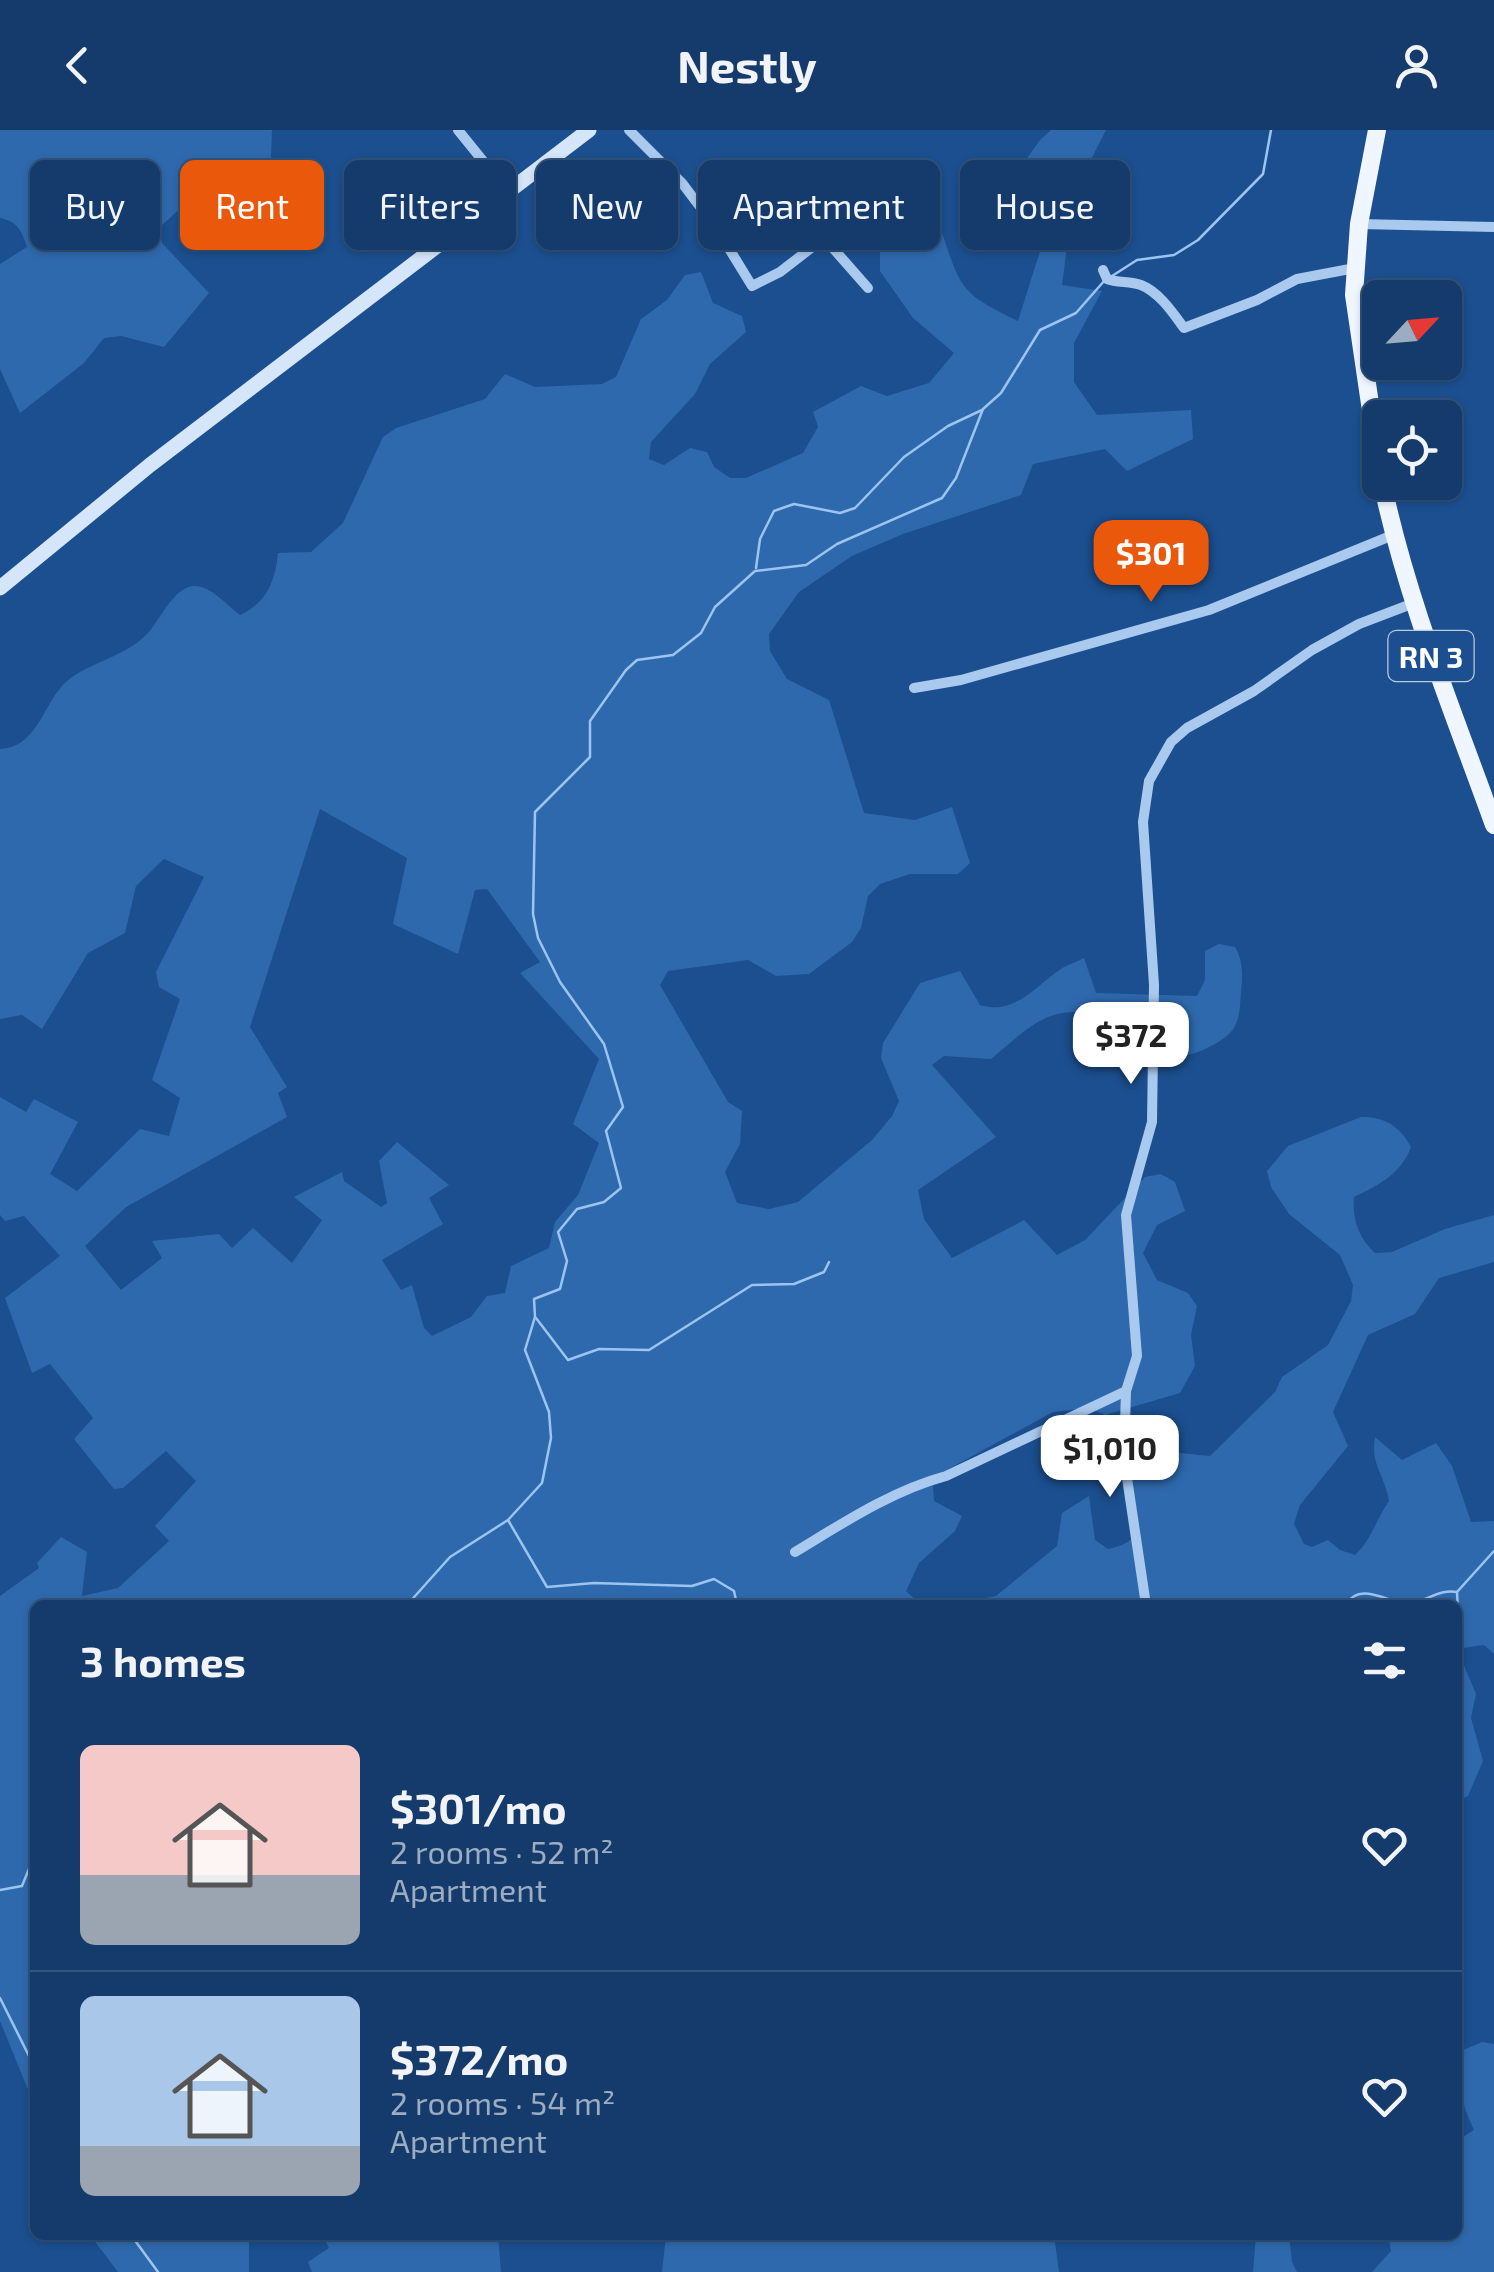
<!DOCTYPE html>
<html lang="en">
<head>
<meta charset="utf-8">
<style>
	:root { --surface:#143b6b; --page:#1d4271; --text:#f1f3f6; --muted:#9dadc1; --line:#33557e; --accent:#ea580c }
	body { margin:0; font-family:"Exo 2",sans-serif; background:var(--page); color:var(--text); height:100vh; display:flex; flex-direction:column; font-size:38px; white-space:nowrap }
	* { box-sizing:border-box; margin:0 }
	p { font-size:32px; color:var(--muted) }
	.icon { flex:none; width:55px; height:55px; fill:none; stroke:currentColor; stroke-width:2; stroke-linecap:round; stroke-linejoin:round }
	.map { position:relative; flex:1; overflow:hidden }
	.side { position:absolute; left:30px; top:1470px; width:1432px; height:640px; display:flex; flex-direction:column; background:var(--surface); border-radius:15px; box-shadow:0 2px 8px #0004,0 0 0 2px var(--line) }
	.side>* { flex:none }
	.top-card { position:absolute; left:30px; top:30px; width:1435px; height:90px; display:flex; gap:20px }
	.needle { width:65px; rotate:64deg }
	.tools { position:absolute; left:1362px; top:150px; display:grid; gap:20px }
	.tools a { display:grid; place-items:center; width:100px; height:100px; border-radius:15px; background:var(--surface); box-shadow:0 2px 8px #0004,0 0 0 2px var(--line); font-size:50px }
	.price { position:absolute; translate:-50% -85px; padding:0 22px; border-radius:20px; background:#fff; color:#222; font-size:32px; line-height:65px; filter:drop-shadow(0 2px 5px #0008) }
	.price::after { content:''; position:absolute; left:50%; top:60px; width:30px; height:22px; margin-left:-15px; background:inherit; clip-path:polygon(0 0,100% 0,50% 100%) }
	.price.on { background:var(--accent); color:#fff }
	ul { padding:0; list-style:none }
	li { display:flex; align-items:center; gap:30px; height:250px; padding:0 50px }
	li+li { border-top:2px solid var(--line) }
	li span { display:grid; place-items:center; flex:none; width:280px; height:200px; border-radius:15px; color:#555 }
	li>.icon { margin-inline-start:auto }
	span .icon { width:120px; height:120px; fill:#fffc; stroke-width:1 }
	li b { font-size:42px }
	h2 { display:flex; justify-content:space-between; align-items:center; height:120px; padding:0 50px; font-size:42px }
	.chip { padding:0 35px; border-radius:15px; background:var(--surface); box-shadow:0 2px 8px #0004,0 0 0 2px var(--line); font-size:35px; line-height:90px }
	.chip.on { background:var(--accent); color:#fff }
	header { display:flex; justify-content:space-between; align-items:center; height:130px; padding:0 50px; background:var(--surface); font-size:45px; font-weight:700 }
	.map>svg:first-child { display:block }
</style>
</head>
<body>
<header><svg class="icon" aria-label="back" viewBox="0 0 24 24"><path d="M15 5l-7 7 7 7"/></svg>Nestly<svg class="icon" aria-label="person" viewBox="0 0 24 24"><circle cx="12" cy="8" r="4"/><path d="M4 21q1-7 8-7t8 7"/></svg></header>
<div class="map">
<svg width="1494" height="2142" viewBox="0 0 1494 2142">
	<rect width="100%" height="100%" fill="#1b4f8f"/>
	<g fill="#2e69ad" fill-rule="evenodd">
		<path d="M0,0H272L271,27L286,56L278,71L263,75L239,56L208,53L160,97L162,113L209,163L164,217L121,206L104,208L84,233L20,283L0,239V134L27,117C22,101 17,91 0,88Z"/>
		<path d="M1051,0H1106L1074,63L1062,155L1102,161L1074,213V252L1097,285L1191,280L1193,309L1127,341L1105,319L1033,334L1021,365L903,404L852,426L799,462L769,504L770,521L787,549L829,570L864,683L915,690L952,677L970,733L958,744H910L880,754L868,766L861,798L852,812L809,844L776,846L748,830L668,841L660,855L728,972L742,981L740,1014L725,1042L737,1073L769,1079L798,1072L872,1010L892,986L899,971L881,928L883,913L920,853L960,841L980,875C1015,886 1035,856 1061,839C1068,834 1077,832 1084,828L1096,863L1197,866L1205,850V821L1219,814L1235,817C1246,836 1241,855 1240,876C1238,899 1230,906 1211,916C1184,931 1151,932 1125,911C1103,894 1110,883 1076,882C1041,880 1016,909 991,929L944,926L932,935L996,1007L918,1060L924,1089L952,1128L1024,1090L1057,1125L1085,1110L1145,1047L1161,1044L1175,1052L1185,1081L1157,1095L1143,1123L1157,1150L1188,1163L1197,1176L1191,1205L1195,1236L1180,1263L1105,1285L1089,1278L1053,1282L941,1343L933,1356L934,1371L962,1386L955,1401L919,1433L906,1461L917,1471L947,1475H35V2026L29,1962L0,1891V1466L39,1438L37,1433L61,1407L87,1422L82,1466L118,1458L169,1411L155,1396L196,1351L166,1321L123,1358L114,1359L74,1309L93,1288L50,1234L32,1243L5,1168L60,1126L24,1086L5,1091L0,1085V967L26,982L34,969L78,992L50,1044L77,1061L140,999L169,1006L180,968L152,950L180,869L159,857L156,842L204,747L164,729L136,756L125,803L88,823L42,899L22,885L0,889V619C36,617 41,580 62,556C83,532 130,528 152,498C162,485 176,456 195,456C211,456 228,476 240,485C267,472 275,452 278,423L311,422L343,393L383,307L396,298L485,269L505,244L535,257L602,254L616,247L641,189L667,170L685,145L701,142L713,173L742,186L746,202L710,234L695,264L651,312L649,329L664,335L690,318L707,322L714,337L730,348H746L803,323L818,297L813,282L861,256L887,266L929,253L954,223L913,188L880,141V99L916,86L940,97C961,158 958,162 1018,191L1041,118L997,71L1040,10ZM320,679L407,728L393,794L458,824L475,760L487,759L540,832L520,843L599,929L573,994L599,1013L578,1065L555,1092L549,1118L511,1136L505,1163L487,1166L471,1187L432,1206L424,1198L412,1155L401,1160L382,1130L443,1094L429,1068L449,1055L397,1012L379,1031L387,1073L381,1077L344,1051L342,1042L294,1067L322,1090L292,1133L253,1098L232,1118L219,1104L152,1111L162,1128L121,1160L85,1116L126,1077L287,987L278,963L287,957L250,897Z"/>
		<path d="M1361,987C1384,986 1401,997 1411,1017C1401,1044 1379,1055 1354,1067C1352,1090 1359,1108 1375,1123L1392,1122L1445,1099L1494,1085V1132L1439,1148L1415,1184L1368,1205L1333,1282L1348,1316L1300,1375L1294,1394L1304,1414L1312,1417L1328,1410L1340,1420L1355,1425C1370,1412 1377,1388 1389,1371C1385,1345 1370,1335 1375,1307L1402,1330L1436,1313L1452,1336L1471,1392L1494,1391V1524L1484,1515L1463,1518L1460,1526L1476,1564L1471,1588L1483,1631L1468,1666L1458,1671V1475H950L996,1466L1057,1416L1062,1383L1089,1366L1095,1410L1108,1419C1162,1407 1126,1377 1122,1342C1143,1312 1177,1324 1210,1326L1275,1262L1282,1247L1328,1215L1351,1171L1353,1155L1340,1125L1289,1084L1271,1057L1267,1041L1288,1016Z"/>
		<path d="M1482,1912L1494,1914V2142H1372L1391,2121L1388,2105H1458V2010L1474,2000C1460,1968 1455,1956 1461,1921Z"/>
		<polygon points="90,2105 249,2105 249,2142 118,2142"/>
		<polygon points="322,2105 498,2105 501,2142 312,2142 308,2132 329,2118"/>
		<polygon points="666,2105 1054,2105 1059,2142 662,2142"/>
		<polygon points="1256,2105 1289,2105 1292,2132 1297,2142 1253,2142"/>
	</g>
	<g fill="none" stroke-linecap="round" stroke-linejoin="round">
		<g stroke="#9cc4f0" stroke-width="2.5">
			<polyline points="1112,146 1137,130 1174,125 1198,110 1263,44 1271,0"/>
			<polyline points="756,438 760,409 774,381 794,374 840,383 855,378 904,327 948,296 982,280"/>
			<polyline points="536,1188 568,1230 599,1219 649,1220 752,1155 794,1154 824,1142 829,1132"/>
			<polyline points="508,1390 542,1353 551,1308 549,1282 525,1220 535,1187 534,1169 560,1159 567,1131 558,1102 577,1079 604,1072 621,1058 606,1001 623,977 604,914 560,852 538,808 533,784 535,682 590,627 590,591 626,540 637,530 673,525 701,503 715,477 755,441 806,435 837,414 942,368 956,348 983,279 1001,263 1040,200 1076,183 1105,150"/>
			<polyline points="407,1475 450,1427 508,1390 547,1457 594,1453 692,1456 714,1449 734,1461 737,1475"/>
			<path d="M1345,1475C1360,1452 1383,1470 1403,1473C1422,1476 1437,1458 1457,1462"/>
			<polyline points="1458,1482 1457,1462 1494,1421"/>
			<polyline points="0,1760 22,1756 35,1724"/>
			<polyline points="0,1868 35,1938"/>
			<polyline points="131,2105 158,2142"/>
		</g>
		<g stroke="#a9c9ee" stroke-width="10">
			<polyline points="458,0 509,63"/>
			<polyline points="629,0 682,53 717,99 752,156 780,142 824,108 868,158"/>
			<polyline points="1359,94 1494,97"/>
			<path d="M1103,140L1107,149C1117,153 1130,151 1141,155C1159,162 1173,183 1184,198L1257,170L1297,149L1355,138"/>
			<polyline points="914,558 961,550 1209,480 1393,405"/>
			<polyline points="1126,1261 1124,1328 1146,1475"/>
			<path d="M795,1422C843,1393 891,1361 946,1346L1126,1261L1137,1226L1126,1085L1152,992L1154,855L1143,692L1149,651L1171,612L1187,598L1254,561L1312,520L1359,494L1414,473"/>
		</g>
		<polyline stroke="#d6e6fa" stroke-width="15" points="0,458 150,335 589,0"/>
		<g stroke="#f0f6ff" stroke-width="18">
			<polyline points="1377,0 1359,94 1354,165 1380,342"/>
			<path d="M1382,352C1407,471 1453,581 1494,695"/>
		</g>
	</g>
	<g text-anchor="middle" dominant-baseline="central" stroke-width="8" stroke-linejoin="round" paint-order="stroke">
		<rect fill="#1b4f8f" stroke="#bbcadd" stroke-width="2.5" x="1388.5" y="501" width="85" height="50" rx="8"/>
		<g font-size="30" font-weight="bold" fill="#fff">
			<text x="1431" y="526">RN 3</text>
		</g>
	</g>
</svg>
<div class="tools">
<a><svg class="needle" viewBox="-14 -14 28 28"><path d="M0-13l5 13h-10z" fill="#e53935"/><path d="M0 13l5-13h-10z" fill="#9dadc1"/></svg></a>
<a><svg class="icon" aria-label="locate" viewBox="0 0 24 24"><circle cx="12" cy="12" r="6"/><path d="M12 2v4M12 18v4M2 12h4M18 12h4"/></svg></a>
</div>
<b class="price on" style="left:1151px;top:475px">$301</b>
<b class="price" style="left:1131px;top:957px">$372</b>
<b class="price" style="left:1110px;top:1370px">$1,010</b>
<div class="top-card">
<a class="chip">Buy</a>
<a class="chip on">Rent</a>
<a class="chip">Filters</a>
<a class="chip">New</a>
<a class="chip">Apartment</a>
<a class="chip">House</a>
</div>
<section class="side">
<h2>3 homes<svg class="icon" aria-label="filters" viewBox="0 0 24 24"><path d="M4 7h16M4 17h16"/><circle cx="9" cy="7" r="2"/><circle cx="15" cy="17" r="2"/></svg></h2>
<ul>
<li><span style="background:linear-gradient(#f6c9c9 65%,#9aa5b1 0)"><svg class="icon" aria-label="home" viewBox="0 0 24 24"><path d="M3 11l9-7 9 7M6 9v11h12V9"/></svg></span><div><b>$301/mo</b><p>2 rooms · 52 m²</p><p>Apartment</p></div><svg class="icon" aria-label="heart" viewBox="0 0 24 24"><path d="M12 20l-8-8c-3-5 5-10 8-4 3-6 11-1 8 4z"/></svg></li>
<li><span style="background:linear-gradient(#a9c7e8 75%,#9aa5b1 0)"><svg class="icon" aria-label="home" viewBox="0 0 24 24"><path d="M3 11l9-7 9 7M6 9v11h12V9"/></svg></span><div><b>$372/mo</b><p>2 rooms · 54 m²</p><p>Apartment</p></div><svg class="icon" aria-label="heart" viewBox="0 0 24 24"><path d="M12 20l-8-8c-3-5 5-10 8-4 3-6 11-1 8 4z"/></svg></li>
</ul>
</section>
</div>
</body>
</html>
